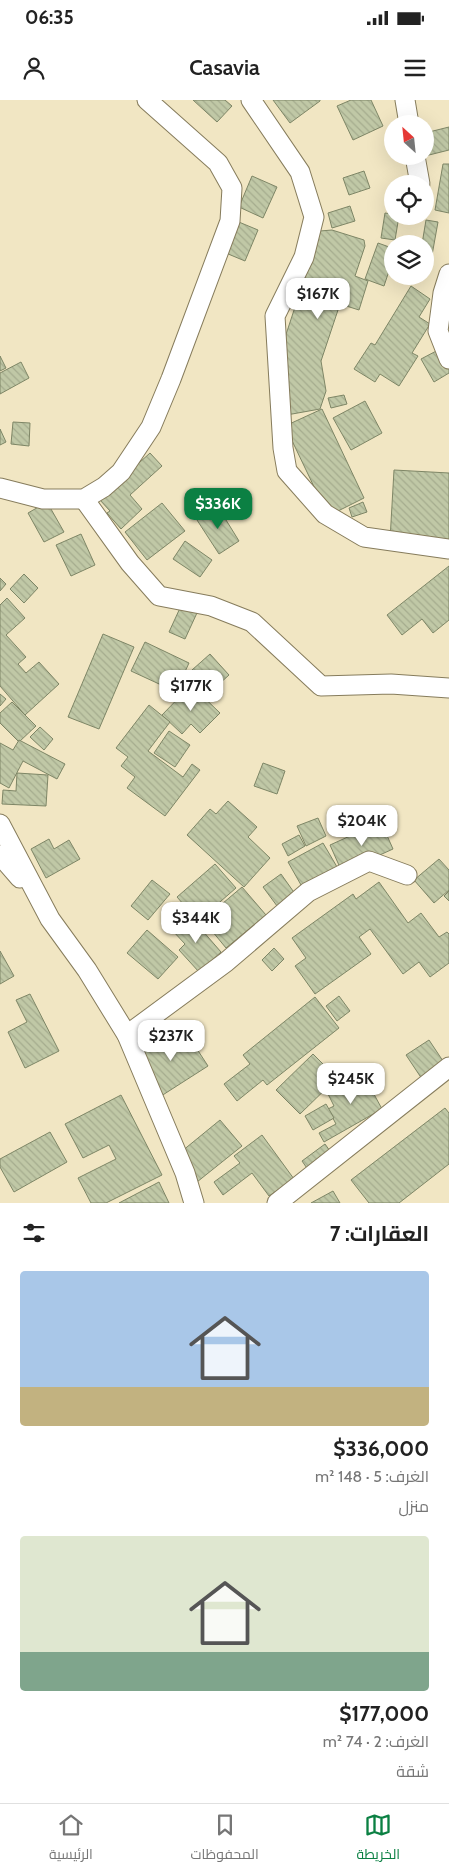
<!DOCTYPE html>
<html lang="ar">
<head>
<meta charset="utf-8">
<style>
	:root { --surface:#fff; --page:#f6f6f6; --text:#222; --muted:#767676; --line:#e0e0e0; --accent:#0b8043 }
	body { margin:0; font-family:Cabin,Cairo,sans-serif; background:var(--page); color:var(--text); direction:rtl; height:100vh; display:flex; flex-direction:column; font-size:19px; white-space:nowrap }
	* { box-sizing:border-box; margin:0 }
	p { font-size:16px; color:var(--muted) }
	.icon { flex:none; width:28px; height:28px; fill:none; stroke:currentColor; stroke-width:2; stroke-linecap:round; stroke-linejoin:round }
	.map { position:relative; height:1103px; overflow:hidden; direction:ltr }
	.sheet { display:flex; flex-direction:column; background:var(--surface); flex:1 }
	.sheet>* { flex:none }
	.needle { width:32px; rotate:333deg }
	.tools { position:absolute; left:384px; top:15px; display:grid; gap:10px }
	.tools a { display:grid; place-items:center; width:50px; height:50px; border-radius:50%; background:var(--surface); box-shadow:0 5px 20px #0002; font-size:25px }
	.price { position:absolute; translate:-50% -42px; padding:0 11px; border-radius:10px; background:#fff; color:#222; font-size:16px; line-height:32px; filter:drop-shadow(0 1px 2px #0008) }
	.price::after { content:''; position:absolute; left:50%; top:30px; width:15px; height:11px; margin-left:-8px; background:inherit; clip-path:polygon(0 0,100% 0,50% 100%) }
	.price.current { background:var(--accent); color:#fff }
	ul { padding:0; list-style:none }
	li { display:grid; align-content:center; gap:10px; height:265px; padding:0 20px }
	li span { display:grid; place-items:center; height:155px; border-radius:5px; color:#555 }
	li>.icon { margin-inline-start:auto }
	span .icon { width:90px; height:90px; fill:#fffc; stroke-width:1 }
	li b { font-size:21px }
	h2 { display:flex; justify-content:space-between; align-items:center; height:60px; padding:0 20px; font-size:21px }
	.status { display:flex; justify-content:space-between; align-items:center; height:35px; padding:0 25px; background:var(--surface); direction:ltr }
	.status svg { height:14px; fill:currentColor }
	header { display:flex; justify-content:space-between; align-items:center; height:65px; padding:0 20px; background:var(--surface); font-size:22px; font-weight:600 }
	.tab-bar { display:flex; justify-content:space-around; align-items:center; height:70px; border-top:1px solid var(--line); background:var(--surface); font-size:14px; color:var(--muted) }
	.tab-bar a { display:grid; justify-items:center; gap:2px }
	.tab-bar .current { color:var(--accent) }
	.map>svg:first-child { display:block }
</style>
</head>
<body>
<div class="status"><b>06:35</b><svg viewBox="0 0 49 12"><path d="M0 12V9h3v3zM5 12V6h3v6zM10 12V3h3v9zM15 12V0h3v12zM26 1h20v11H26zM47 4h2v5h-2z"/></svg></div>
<header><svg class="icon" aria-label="menu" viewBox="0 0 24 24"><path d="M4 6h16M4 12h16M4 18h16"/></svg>Casavia<svg class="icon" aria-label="person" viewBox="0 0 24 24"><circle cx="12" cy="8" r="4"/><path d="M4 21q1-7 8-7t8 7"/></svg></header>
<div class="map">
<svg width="449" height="1103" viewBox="0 0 449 1103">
	<defs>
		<pattern id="building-back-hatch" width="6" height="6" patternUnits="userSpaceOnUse" patternTransform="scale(1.25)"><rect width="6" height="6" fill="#c0c8a6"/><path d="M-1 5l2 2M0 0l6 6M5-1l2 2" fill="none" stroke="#a5ac8e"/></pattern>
	</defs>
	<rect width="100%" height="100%" fill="#f1e6c3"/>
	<g fill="url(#building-back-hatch)" stroke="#7e8666">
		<polygon points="193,0 225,0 232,6 217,22"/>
		<polygon points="273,0 320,0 320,1 290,23"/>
		<polygon points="351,0 371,0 383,26 353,40 337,6"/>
		<polygon points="449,27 449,50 425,56 425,33"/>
		<polygon points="443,64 449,64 449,113 435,110"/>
		<polygon points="364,71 370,88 349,95 343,78"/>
		<polygon points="252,76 277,87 263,118 239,107"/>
		<polygon points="425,88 427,88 428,110 425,110"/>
		<polygon points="350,106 355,121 332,128 328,113"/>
		<polygon points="385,113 392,114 392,116 399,116 395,140 381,138"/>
		<polygon points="234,120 258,130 245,161 221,151"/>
		<polygon points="426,120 438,122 429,172 425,172 425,144 422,144"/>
		<polygon points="332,130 364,140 365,146 355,176 368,181 359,210 340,204 321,261 326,291 320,309 281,316 274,271 320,131"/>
		<polygon points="378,143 392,148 392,162 384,186 365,179"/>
		<polygon points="411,186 430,199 419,217 430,224 412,253 418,256 399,286 380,274 375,282 354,269 371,243 375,245"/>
		<polygon points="442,248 449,261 449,273 434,282 421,259"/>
		<polygon points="0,256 6,268 0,271"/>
		<polygon points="21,262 29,278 0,294 0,273"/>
		<polygon points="344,295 347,304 331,308 328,298"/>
		<polygon points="365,301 382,333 351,350 333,318"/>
		<polygon points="322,309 364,398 328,416 285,326"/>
		<polygon points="13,322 30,323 29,346 11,344"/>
		<polygon points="0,329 6,342 0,345"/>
		<polygon points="150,353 162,366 130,395 142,409 121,429 107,413 110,411 99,399"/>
		<polygon points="394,370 449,373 449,444 390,440"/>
		<polygon points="47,402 64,432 44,442 28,413"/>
		<polygon points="363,402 367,412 352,417 349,408"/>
		<polygon points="162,403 185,431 147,460 125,432"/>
		<polygon points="218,407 239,441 219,454 197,420"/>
		<polygon points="81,434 95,465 71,476 56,445"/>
		<polygon points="185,441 212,460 200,477 173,459"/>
		<polygon points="449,466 449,520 433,533 422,519 402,535 387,515"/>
		<polygon points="24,474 38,488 24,503 10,489"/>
		<polygon points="0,478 6,484 0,491"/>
		<polygon points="186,495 202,502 185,539 169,532"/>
		<polygon points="7,498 25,518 6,535 26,557 18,564 26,573 39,562 59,584 25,615 0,586 0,505"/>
		<polygon points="103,534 134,547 99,629 68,617"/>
		<polygon points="145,542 189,563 183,576 178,573 170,589 131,571"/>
		<polygon points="210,554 229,575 207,595 197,584 201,580 192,570"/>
		<polygon points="191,585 220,613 200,633 191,624 182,634 162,615"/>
		<polygon points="0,594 6,599 0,606"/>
		<polygon points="12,602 36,626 19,642 0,623 0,613"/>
		<polygon points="149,605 170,622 148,651 183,677 192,664 200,670 165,716 127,688 135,677 121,666 128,657 116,648"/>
		<polygon points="40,627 53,639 44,650 30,637"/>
		<polygon points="169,631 190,645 175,667 154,653"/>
		<polygon points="19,640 65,664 57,679 23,661 9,688 0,683 0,643 13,650"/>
		<polygon points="263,663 285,671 277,694 254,686"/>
		<polygon points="17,673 48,675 46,706 2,704 3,690 16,691"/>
		<polygon points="228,701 257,727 248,737 270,758 244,787 187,735 210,709 216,714"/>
		<polygon points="318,718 326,736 306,746 297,726"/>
		<polygon points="381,722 393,749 342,772 330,745"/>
		<polygon points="299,735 305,746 288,756 282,744"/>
		<polygon points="49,739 54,749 69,740 80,759 46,778 31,749"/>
		<polygon points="323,743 340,772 305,792 288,762"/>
		<polygon points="439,759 449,770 449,790 434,803 414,780"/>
		<polygon points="215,764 236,788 198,821 177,797"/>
		<polygon points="281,774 298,798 280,810 263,787"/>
		<polygon points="152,780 170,794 148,820 131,806"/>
		<polygon points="379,782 408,823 421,813 439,837 447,832 449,834 449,863 430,877 419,862 403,874 370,829 359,837 371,854 315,894 295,866 306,858 292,838 353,794 356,799"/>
		<polygon points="242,787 266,815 226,848 203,820"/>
		<polygon points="449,791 449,801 444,796"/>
		<polygon points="189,815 221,852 199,872 179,850 185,844 172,830"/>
		<polygon points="147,830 178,857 158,879 127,853"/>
		<polygon points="274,848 284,859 272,871 262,860"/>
		<polygon points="0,851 14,876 0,884"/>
		<polygon points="30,894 59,951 25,968 8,932 27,922 16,900"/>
		<polygon points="339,896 350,911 337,921 326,906"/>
		<polygon points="315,897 339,928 267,985 263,980 237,1001 224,984 250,964 243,955"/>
		<polygon points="182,926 208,966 158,998 134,957"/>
		<polygon points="429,940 449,970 426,985 406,955"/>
		<polygon points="313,954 337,978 300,1014 276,990"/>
		<polygon points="362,972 382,1009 324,1042 319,1033 336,1024 328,1009 334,1006 327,992"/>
		<polygon points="121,995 162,1075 106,1103 91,1103 78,1078 116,1059 109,1045 83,1058 65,1024"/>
		<polygon points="326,1004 334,1018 313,1030 305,1016"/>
		<polygon points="445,1008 449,1013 449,1064 399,1103 369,1103 351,1080"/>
		<polygon points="220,1020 242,1046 197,1082 176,1056"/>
		<polygon points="50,1032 67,1062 14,1092 0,1067 0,1059"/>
		<polygon points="262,1035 294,1079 269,1096 252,1073 223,1095 214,1082 240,1063 234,1056"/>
		<polygon points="325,1044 335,1058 311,1074 302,1061"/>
		<polygon points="159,1082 169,1103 119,1103"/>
		<polygon points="333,1091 340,1103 311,1103"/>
	</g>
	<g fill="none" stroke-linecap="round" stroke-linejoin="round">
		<defs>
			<g id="street">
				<polyline points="251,0 300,72 314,117 304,157 275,216 283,348 287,371 325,414 364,437 449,449"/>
				<polyline points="405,0 409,24"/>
				<polyline points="415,56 420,84"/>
				<polyline points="449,174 443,193 438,231 449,259"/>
				<polyline points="0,388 43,399 84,399 104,387 121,372 151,327 171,279 230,121 232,88 218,63 147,0"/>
				<polyline points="84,399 130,463 159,496 211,506 252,522 321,586 391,584 449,588"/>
				<polyline points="0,724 50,819 87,870 127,935 185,1073 194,1103"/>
				<polyline points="0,755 20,778"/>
				<polyline points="127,935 226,862 308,792 369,761 407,775"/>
				<polyline points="277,1103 449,967"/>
			</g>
		</defs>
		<use href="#street" stroke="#867c5c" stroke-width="21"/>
		<use href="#street" stroke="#fff" stroke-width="19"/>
	</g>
</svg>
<div class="tools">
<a><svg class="needle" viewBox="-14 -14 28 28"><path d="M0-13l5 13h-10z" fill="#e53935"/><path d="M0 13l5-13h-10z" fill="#767676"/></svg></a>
<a><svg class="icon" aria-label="locate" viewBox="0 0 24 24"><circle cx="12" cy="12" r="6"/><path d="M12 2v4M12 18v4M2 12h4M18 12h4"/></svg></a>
<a><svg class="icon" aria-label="layers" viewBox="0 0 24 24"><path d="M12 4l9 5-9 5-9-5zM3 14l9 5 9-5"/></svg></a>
</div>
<b class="price" style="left:318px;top:220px">$167K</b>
<b class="price current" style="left:218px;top:430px">$336K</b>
<b class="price" style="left:191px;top:612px">$177K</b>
<b class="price" style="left:362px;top:747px">$204K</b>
<b class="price" style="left:196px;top:844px">$344K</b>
<b class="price" style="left:171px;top:962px">$237K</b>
<b class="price" style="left:351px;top:1005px">$245K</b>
</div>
<section class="sheet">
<h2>العقارات: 7<svg class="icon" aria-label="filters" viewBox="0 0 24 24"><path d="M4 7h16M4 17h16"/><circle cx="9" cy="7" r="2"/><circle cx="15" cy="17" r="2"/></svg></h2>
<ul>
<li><span style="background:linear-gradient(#a9c7e8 75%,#c2b280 0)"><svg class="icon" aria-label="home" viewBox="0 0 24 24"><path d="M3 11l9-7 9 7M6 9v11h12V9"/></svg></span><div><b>$336,000</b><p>الغرف: 5 · 148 m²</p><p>منزل</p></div></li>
<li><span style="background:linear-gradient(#dfe7d0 75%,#7fa58c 0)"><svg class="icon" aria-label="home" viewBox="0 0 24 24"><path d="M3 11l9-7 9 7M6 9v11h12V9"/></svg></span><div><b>$177,000</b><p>الغرف: 2 · 74 m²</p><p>شقة</p></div></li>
</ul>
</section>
<nav class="tab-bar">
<a class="current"><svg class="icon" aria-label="map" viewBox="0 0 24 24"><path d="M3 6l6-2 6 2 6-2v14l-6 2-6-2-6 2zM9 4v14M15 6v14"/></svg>الخريطة</a>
<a><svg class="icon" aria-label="saved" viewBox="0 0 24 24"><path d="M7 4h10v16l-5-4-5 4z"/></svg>المحفوظات</a>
<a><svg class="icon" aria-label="home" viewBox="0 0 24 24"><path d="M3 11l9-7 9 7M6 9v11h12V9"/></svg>الرئيسية</a>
</nav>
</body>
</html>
